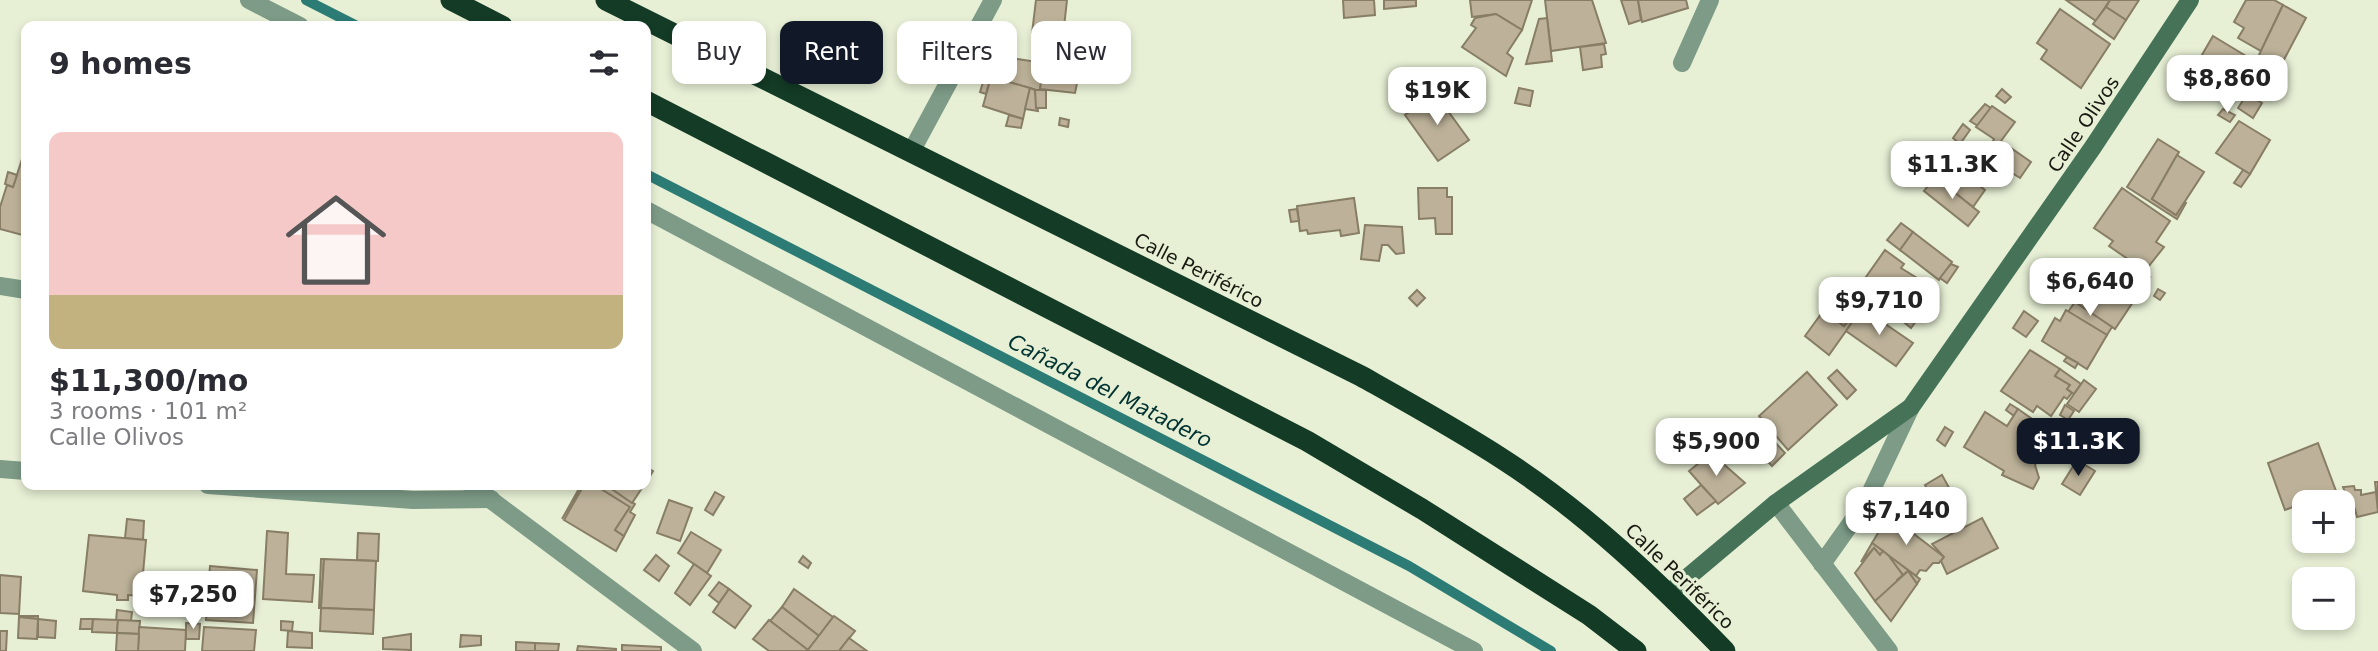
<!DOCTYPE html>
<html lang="en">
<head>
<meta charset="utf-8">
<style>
	:root { --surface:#fff; --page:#f7f7f7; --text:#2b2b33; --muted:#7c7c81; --line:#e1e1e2; --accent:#111827 }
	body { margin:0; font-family:"DejaVu Sans",sans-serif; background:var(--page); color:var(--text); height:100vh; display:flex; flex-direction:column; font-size:26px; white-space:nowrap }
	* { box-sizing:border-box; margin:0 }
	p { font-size:23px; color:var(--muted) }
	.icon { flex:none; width:38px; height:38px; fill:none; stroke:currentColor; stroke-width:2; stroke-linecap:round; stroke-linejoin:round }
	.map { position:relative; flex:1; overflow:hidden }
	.drawer { position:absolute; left:21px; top:21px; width:630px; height:469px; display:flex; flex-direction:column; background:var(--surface); border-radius:14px; box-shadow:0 4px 10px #0003 }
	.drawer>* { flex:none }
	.hud { position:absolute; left:672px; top:21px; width:665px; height:63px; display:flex; gap:14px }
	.controls { position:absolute; left:2292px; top:490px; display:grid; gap:14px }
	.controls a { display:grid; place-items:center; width:63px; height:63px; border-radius:14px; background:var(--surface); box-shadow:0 4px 10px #0003; font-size:35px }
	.price { position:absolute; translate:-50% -60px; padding:0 16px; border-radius:14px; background:#fff; color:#222; font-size:23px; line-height:46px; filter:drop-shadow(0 2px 4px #0008) }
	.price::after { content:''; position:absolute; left:50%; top:42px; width:21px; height:16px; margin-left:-10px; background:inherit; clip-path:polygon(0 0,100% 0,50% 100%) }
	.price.active { background:var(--accent); color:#fff }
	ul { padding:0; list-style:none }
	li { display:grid; align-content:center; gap:14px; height:371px; padding:0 28px }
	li+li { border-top:2px solid var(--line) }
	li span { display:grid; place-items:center; height:217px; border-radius:14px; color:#555 }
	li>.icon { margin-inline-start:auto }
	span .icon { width:126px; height:126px; fill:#fffc; stroke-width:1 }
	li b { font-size:30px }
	h2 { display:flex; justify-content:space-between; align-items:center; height:84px; padding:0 28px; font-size:30px }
	.pill { padding:0 24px; border-radius:14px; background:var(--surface); box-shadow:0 4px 10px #0003; font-size:24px; line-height:63px }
	.pill.active { background:var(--accent); color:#fff }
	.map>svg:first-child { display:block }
</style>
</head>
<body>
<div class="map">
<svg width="2378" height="651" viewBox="0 0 2378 651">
	<rect width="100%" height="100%" fill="#e7f0d5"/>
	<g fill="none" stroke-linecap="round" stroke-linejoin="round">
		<g stroke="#2c7b75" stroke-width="10">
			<polyline points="306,0 357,26"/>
			<polyline points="646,174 1409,566 1551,651"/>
		</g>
	</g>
	<g fill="#bdb299" stroke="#887d65" stroke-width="2" fill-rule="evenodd">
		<polygon points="1036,0 1067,0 1063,36 1032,33"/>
		<polygon points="1343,0 1374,0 1375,15 1344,18"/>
		<polygon points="1384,0 1416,0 1416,6 1384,9"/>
		<polygon points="1470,0 1532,0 1522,30 1496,14 1472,17"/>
		<polygon points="1545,0 1592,0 1606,43 1551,51"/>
		<polygon points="1621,0 1638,0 1641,20 1629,24"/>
		<polygon points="1638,0 1686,0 1688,8 1642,22"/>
		<polygon points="2066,0 2110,0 2096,21"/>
		<polygon points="2110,0 2139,0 2126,20 2106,7"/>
		<polygon points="2246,0 2274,0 2283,5 2261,51 2238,38 2244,28 2234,22"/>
		<polygon points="2283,5 2306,18 2279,69 2258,57"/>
		<polygon points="2106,7 2126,20 2114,39 2093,24"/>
		<polygon points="2060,9 2110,44 2081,88 2041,59 2047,50 2037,43"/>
		<polygon points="1496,14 1522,30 1507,53 1513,58 1506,76 1462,47 1476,28 1471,25 1475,18"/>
		<polygon points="1547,18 1552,61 1526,64 1539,19"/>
		<polygon points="2213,36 2256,62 2230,104 2198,84 2209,66 2199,60"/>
		<polygon points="1604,44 1606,54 1601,55 1602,67 1583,70 1580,47"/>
		<polygon points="991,56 996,58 986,94 980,92"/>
		<polygon points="997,56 1044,63 1040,91 991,77"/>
		<polygon points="1044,63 1080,69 1075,93 1040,89"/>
		<polygon points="991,77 1030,88 1023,119 983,106"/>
		<polygon points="1030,88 1035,90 1038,111 1025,109"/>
		<polygon points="1519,88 1533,91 1530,106 1515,103"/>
		<polygon points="2002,89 2011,97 2005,103 1996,96"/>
		<polygon points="1035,90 1046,90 1046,108 1036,108"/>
		<polygon points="1435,93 1469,140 1438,161 1405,115"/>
		<polygon points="2247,94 2262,103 2253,118 2238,108"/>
		<polygon points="1985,104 1991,108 1978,126 1970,121"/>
		<polygon points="1992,106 2015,122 2001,141 2031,162 2020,178 1985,156 1994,139 1976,127"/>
		<polygon points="2223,109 2235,115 2230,122 2218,115"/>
		<polygon points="1009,115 1023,119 1021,128 1006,126"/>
		<polygon points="1060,118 1069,120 1068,127 1059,125"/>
		<polygon points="2239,121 2270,140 2250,174 2216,153"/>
		<polygon points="1963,124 1970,130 1960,144 1953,138"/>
		<polygon points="2158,139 2179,152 2152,199 2176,215 2184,202 2186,203 2177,219 2127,187"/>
		<polygon points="2177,155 2204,172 2176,215 2152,199"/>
		<polygon points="23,156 26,157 26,236 0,229 0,207 7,185 13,187"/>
		<polygon points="1947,161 1985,190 1973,207 1935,177"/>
		<polygon points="2243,170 2250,174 2241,187 2234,183"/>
		<polygon points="8,172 17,175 13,187 5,184"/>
		<polygon points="1935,177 1979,212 1968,226 1924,191"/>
		<polygon points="1418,188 1447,188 1447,197 1452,197 1452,234 1436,234 1435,218 1419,219"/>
		<polygon points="2122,188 2170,221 2156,242 2164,247 2145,271 2109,246 2113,241 2094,228"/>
		<polygon points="1354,198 1359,233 1341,236 1340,230 1308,234 1307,230 1300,231 1297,206"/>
		<polygon points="1297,209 1299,221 1291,222 1289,210"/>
		<polygon points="1901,223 1913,232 1900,250 1887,240"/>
		<polygon points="1365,225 1402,227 1404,253 1396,254 1388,245 1382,245 1379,261 1361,259"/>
		<polygon points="1913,232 1952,262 1939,280 1900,250"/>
		<polygon points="1885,250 1904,264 1901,268 1938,291 1911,328 1878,301 1875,305 1856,291"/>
		<polygon points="2133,262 2150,277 2147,281 2128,269"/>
		<polygon points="1951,264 1958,267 1947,283 1940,278"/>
		<polygon points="2092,265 2098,269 2101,265 2116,275 2122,265 2147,281 2115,329 2070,299"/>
		<polygon points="1855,279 1862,283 1857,295 1848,289"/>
		<polygon points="2158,289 2165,293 2160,300 2154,296"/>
		<polygon points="1417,290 1425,298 1417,306 1409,298"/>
		<path d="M1837,292L1863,307L1829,355L1805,336ZM1843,298L1857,309L1844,326L1830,315Z"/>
		<polygon points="1843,298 1857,309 1844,326 1830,315"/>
		<polygon points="2075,302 2112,327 2107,335 2068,312"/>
		<polygon points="1862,308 1913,343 1896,366 1846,331"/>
		<polygon points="2066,310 2107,335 2087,369 2042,341 2055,318 2060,321"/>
		<polygon points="2024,311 2038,321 2026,337 2013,328"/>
		<polygon points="2030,350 2060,369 2055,376 2070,385 2067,389 2072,393 2067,399 2064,397 2051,416 2037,406 2033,412 2001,391"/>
		<polygon points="2067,357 2078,363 2075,368 2064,361"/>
		<polygon points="2060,369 2081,384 2074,394 2067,389 2070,385 2055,376"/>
		<polygon points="1837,370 1856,390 1847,399 1828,378"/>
		<polygon points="1807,372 1837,405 1788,450 1759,416"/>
		<polygon points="2084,380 2096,389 2079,412 2067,404"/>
		<polygon points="2010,404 2018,409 2014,416 2006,410"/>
		<polygon points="2065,405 2074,411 2068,420 2060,415"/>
		<polygon points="2018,409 2048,430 2046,433 2052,437 2035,465 2039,478 2033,489 2002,475 2004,471 1964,447 1985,412 2007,426"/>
		<polygon points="1945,427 1953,432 1945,446 1937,440"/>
		<polygon points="2117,435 2124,440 2116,455 2107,449"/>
		<polygon points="1772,439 1785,453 1772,466 1758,451"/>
		<polygon points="2318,443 2336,491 2285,510 2268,463"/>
		<polygon points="1711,453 1745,483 1718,504 1689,471"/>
		<polygon points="2077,460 2095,471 2080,495 2062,484"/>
		<polygon points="646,467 653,471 646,483"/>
		<polygon points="1942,475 1952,493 1935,502 1925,485"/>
		<polygon points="2375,482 2378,482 2377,505 2376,492"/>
		<polygon points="581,485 584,485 562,519"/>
		<polygon points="584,485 595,485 630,507 615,530 624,536 616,551 564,520"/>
		<polygon points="595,485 606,485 635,504 630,512 635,515 624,536 615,530 630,507"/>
		<polygon points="606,485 644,485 632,503"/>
		<polygon points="1701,485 1716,501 1697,515 1684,499"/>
		<polygon points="2354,486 2355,490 2361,490 2361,495 2376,492 2378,512 2357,517 2355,509 2349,510 2348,499 2341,499 2340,496 2345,492 2343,487"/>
		<polygon points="715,492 724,497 713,515 705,510"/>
		<polygon points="1954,496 1961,506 1950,512 1944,502"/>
		<polygon points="669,500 692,508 680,541 657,533"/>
		<polygon points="1889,515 1944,557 1939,563 1933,563 1926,571 1920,570 1916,576 1872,543"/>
		<polygon points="1982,518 1998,548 1947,574 1941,561 1944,557 1932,544"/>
		<polygon points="127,519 144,521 143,540 125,538"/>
		<polygon points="267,531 288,533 286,574 314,575 312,602 263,599"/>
		<polygon points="691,532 721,550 707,573 678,553"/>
		<polygon points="358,533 379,534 378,561 357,560"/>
		<polygon points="89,535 146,540 141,596 128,595 128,600 117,600 117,595 83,591"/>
		<polygon points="1872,543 1883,551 1880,555 1874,548 1861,562"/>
		<polygon points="1874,548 1880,555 1883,551 1889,556 1903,575 1897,580 1899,583 1875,601 1855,573"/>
		<polygon points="656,555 669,566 659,581 644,570"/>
		<polygon points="803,556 811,563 808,568 799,562"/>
		<polygon points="1889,556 1920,579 1917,584 1908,571 1903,575"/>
		<polygon points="321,559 324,559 321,608 319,608"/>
		<polygon points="324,559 376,561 374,610 321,608"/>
		<polygon points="694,564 711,576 690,605 675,593"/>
		<polygon points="210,566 257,570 253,623 206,620"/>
		<polygon points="1908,571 1917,584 1891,621 1875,601"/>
		<polygon points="0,575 21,577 19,614 0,613"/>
		<polygon points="719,582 729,589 719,603 709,595"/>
		<polygon points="729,589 751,606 735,628 713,612"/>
		<polygon points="794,589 833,617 819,636 782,607"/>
		<polygon points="782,607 819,636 808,650 770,621"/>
		<polygon points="321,608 374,610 373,634 320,631"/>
		<polygon points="117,610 132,612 131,621 116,621"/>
		<polygon points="19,616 38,616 38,619 19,617"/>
		<polygon points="834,616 855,631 839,651 807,651"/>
		<polygon points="19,617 38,619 37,639 18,638"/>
		<polygon points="38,619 56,621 55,638 38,637"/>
		<polygon points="81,619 93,619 92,629 80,629"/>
		<polygon points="93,619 118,620 117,633 92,632"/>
		<polygon points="118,620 140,621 139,634 117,633"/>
		<polygon points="769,620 808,650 807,651 769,651 753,639"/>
		<polygon points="281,621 293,622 292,631 281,630"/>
		<polygon points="186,623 200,624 199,639 186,639"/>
		<polygon points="139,627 186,630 185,651 138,651"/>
		<polygon points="204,627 256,630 254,651 202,651"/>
		<polygon points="0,631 7,631 6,651 0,651"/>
		<polygon points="288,631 312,633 312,648 287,647"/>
		<polygon points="117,633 139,634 138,651 116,651"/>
		<polygon points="411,634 411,650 383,649 383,638"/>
		<polygon points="461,635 481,636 481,645 460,647"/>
		<polygon points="849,638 867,651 839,651"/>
		<polygon points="516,642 535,643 535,651 516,651"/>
		<polygon points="535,643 559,644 558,651 535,651"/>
		<polygon points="622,645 661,647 661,651 622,651"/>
		<polygon points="578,646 616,649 616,651 577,651"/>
	</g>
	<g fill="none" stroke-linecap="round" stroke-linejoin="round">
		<g stroke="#7d9b87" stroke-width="18">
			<polyline points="249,0 300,26"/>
			<polyline points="1682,63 1710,0"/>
			<polyline points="911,152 993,0"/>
			<polyline points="646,210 1474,651"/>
			<polyline points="0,286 26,290"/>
			<polyline points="0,469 26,471"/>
			<polyline points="208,485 413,500 491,499"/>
			<polyline points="471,485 693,651"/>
			<polyline points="1776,503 1889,651"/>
			<polyline points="1822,564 1866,502 1911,407"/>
		</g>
		<polyline stroke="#467358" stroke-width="18" points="1669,593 1776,503 1911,407 2093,147 2190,0"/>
		<g stroke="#133b25" stroke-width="21">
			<polyline points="451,0 502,26"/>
			<path d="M606,0L1361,376C1409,403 1458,430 1504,460C1586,513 1657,581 1725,651"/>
			<polyline points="646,101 1307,441 1422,509 1589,615 1636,651"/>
		</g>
	</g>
	<g text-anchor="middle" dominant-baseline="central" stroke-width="6" stroke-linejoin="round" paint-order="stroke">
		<g font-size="19" fill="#181a11" stroke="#e7f0d5">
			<text transform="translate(2083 124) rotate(-56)">Calle Olivos</text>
			<text transform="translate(1199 270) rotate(27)">Calle Periférico</text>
			<text transform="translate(1680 576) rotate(44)">Calle Periférico</text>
		</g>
		<g font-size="21" font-style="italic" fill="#003231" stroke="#e7f0d5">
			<text transform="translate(1110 391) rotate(27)">Cañada del Matadero</text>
		</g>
	</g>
</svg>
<div class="controls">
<a>+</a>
<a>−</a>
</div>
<b class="price" style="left:2227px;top:115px">$8,860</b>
<b class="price" style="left:1437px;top:127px">$19K</b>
<b class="price" style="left:1952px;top:201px">$11.3K</b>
<b class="price" style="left:2090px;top:318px">$6,640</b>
<b class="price" style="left:1879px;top:337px">$9,710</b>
<b class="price" style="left:1716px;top:478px">$5,900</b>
<b class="price active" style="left:2078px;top:478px">$11.3K</b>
<b class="price" style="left:1906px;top:547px">$7,140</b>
<b class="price" style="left:193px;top:631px">$7,250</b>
<div class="hud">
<a class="pill">Buy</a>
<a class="pill active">Rent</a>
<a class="pill">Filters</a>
<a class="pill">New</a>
</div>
<section class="drawer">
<h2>9 homes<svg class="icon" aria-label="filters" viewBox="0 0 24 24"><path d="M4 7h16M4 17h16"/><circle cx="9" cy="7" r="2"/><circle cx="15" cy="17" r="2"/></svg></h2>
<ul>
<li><span style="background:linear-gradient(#f6c9c9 75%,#c2b280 0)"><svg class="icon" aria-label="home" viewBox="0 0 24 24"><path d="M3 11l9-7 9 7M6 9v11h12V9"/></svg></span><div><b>$11,300/mo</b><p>3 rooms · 101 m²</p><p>Calle Olivos</p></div></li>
</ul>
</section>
</div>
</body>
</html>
